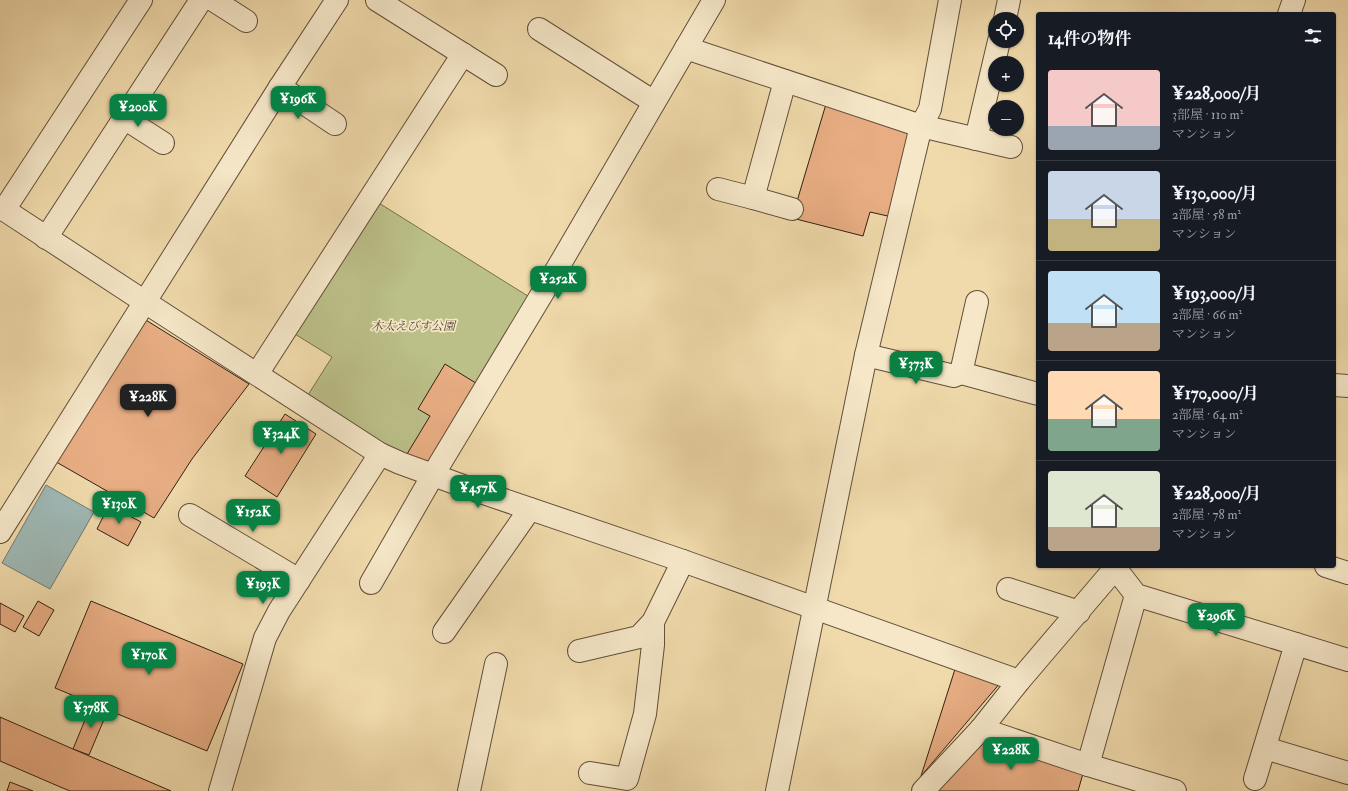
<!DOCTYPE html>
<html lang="ja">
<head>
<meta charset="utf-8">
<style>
	:root { --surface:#171b24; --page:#242831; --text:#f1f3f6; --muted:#9ea1a6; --line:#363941; --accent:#0b8043 }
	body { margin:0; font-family:"IM FELL Double Pica","Noto Serif JP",serif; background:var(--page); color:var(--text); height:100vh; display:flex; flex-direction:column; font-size:15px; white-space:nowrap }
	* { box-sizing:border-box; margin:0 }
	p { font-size:13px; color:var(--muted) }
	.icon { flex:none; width:22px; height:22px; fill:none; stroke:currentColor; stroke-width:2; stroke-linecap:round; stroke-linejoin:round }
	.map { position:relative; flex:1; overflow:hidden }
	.side { position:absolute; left:1036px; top:12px; width:300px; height:556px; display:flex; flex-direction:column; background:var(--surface); border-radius:4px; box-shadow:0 1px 3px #0004 }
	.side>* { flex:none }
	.buttons { position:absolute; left:988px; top:12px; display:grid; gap:8px }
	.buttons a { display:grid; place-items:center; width:36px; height:36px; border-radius:50%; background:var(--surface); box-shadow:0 1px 3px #0004; font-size:20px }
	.price { position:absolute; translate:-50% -34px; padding:0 9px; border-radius:8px; background:var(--accent); color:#fff; font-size:13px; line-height:26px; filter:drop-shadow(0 1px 2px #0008) }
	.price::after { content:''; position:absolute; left:50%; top:24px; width:12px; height:9px; margin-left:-6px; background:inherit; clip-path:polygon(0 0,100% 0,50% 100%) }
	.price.current { background:#222; color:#fff }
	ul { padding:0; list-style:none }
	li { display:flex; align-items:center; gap:12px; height:100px; padding:0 12px }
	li+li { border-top:1px solid var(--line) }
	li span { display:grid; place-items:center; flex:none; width:112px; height:80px; border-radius:4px; color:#555 }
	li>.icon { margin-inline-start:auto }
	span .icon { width:48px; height:48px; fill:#fffc; stroke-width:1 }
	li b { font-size:17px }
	h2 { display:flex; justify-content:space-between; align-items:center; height:48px; padding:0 12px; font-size:17px }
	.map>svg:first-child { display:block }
</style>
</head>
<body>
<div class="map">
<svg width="1348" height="791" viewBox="0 0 1348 791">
	<rect width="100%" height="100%" fill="#f0daab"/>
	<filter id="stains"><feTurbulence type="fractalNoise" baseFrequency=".005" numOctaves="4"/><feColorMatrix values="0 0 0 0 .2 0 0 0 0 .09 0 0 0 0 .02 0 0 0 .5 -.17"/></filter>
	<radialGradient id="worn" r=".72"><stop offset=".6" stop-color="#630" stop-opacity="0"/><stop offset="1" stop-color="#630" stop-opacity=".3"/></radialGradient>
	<polygon fill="#bbbf88" stroke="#77704e" points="374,200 531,298 429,465 381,442 308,395 332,357 290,331"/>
	<polygon fill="#9eb8b4" stroke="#737b74" points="46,485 94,512 50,589 2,563"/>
	<g fill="#e8ad83" stroke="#332014">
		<polygon points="826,104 907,129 912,137 892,217 870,212 863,236 792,218"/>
		<polygon points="141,317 249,384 192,459 154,518 51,459"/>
		<polygon points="445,364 479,385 429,465 407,454 430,416 418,409"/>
		<polygon points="285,414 316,434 277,497 245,476"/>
		<polygon points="109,505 141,522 128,546 97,529"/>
		<polygon points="38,601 54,610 39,636 23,627"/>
		<polygon points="91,601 243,664 207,751 55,688"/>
		<polygon points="0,603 24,616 15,632 0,624"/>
		<polygon points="956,666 1001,682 921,776"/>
		<polygon points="92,703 108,710 89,755 73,749"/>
		<polygon points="0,717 73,749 171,791 70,791 58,786 0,761"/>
		<polygon points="985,736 1084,770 1078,791 937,791"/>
		<polygon points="10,782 33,791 7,791"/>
	</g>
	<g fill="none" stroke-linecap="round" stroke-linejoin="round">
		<defs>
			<g id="minor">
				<polyline points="213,0 246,21"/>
				<polyline points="377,0 496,75"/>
				<polyline points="1289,14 1294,0"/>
				<polyline points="1005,19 1009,0"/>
				<polyline points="539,29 654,102"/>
				<polyline points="686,48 921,126 1011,147"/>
				<polyline points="280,87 335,124"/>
				<polyline points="124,118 163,143"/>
				<polyline points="976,139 999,41"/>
				<polyline points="718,189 753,198 785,81"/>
				<polyline points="753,198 792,209"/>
				<polyline points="0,207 145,302 380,454 400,463 466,487 683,561 1019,681"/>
				<polyline points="4,210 141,0"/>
				<polyline points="46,238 201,0"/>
				<polyline points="977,302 961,373 1038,394"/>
				<polyline points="866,355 954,376 961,373"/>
				<polyline points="257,374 463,54"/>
				<polyline points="1334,385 1348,386"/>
				<polyline points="190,515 299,580"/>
				<polyline points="0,532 280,87 337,0"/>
				<polyline points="1326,566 1348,573"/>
				<polyline points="1116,569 1136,595 1348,660"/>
				<polyline points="371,583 433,475 557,269 714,0"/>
				<polyline points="1008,589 1079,612"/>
				<polyline points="444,632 530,509"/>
				<polyline points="579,651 639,637 653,622 683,561"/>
				<polyline points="981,729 1088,765 1175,791"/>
				<polyline points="1265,748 1348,773"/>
				<polyline points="1088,765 1136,595"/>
				<polyline points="590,773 627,779 645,714 653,645 653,622"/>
				<polyline points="1255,779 1296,644"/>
				<polyline points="220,791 265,638 279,611 380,454"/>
				<polyline points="469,791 496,664"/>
				<polyline points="777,791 866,355 921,126 930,109 950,0"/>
				<polyline points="923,791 981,729 1019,681 1117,566"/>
			</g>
		</defs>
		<use href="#minor" stroke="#624e3a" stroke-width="24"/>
		<use href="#minor" stroke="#f5e7c8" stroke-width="22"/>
	</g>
	<g text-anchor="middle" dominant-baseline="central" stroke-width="3.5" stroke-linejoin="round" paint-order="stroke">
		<g font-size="12" font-style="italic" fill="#554831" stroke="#f5e7c8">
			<text x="413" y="326">木太えびす公園</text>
		</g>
	</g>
	<rect width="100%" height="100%" filter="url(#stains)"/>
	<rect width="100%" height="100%" fill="url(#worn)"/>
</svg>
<div class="buttons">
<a><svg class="icon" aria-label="locate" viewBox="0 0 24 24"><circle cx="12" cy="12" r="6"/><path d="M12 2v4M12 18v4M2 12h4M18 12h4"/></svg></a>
<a>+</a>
<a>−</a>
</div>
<b class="price" style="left:298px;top:120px">¥196K</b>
<b class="price" style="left:138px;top:128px">¥200K</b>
<b class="price" style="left:558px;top:300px">¥252K</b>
<b class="price" style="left:916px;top:385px">¥373K</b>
<b class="price current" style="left:148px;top:418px">¥228K</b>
<b class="price" style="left:281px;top:455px">¥324K</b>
<b class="price" style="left:478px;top:509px">¥457K</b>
<b class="price" style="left:119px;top:525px">¥130K</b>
<b class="price" style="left:253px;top:533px">¥152K</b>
<b class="price" style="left:263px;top:605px">¥193K</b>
<b class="price" style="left:1216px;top:637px">¥296K</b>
<b class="price" style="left:149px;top:676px">¥170K</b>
<b class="price" style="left:91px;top:729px">¥378K</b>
<b class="price" style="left:1011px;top:771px">¥228K</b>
<section class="side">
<h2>14件の物件<svg class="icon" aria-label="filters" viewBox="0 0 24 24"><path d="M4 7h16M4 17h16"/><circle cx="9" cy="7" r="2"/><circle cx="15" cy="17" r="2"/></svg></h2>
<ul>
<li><span style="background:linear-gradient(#f6c9c9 70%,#9aa5b1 0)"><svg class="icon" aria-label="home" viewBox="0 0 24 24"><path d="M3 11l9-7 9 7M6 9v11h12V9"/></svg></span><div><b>¥228,000/月</b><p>3部屋 · 110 m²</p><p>マンション</p></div></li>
<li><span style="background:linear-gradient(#c9d6e8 60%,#c2b280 0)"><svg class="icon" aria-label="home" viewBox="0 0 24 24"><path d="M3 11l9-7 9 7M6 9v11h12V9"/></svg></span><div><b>¥130,000/月</b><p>2部屋 · 58 m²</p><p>マンション</p></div></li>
<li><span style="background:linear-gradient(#bfe0f5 65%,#b9a48a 0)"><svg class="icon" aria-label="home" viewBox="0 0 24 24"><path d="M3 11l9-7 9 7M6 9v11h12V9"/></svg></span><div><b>¥193,000/月</b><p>2部屋 · 66 m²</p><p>マンション</p></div></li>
<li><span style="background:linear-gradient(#ffd9b3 60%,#7fa58c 0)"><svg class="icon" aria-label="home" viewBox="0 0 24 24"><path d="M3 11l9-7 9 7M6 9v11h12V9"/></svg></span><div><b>¥170,000/月</b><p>2部屋 · 64 m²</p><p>マンション</p></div></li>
<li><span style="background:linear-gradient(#dfe7d0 70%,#b9a48a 0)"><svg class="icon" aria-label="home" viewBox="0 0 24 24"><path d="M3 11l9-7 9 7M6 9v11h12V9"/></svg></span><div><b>¥228,000/月</b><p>2部屋 · 78 m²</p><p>マンション</p></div></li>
</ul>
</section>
</div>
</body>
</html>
